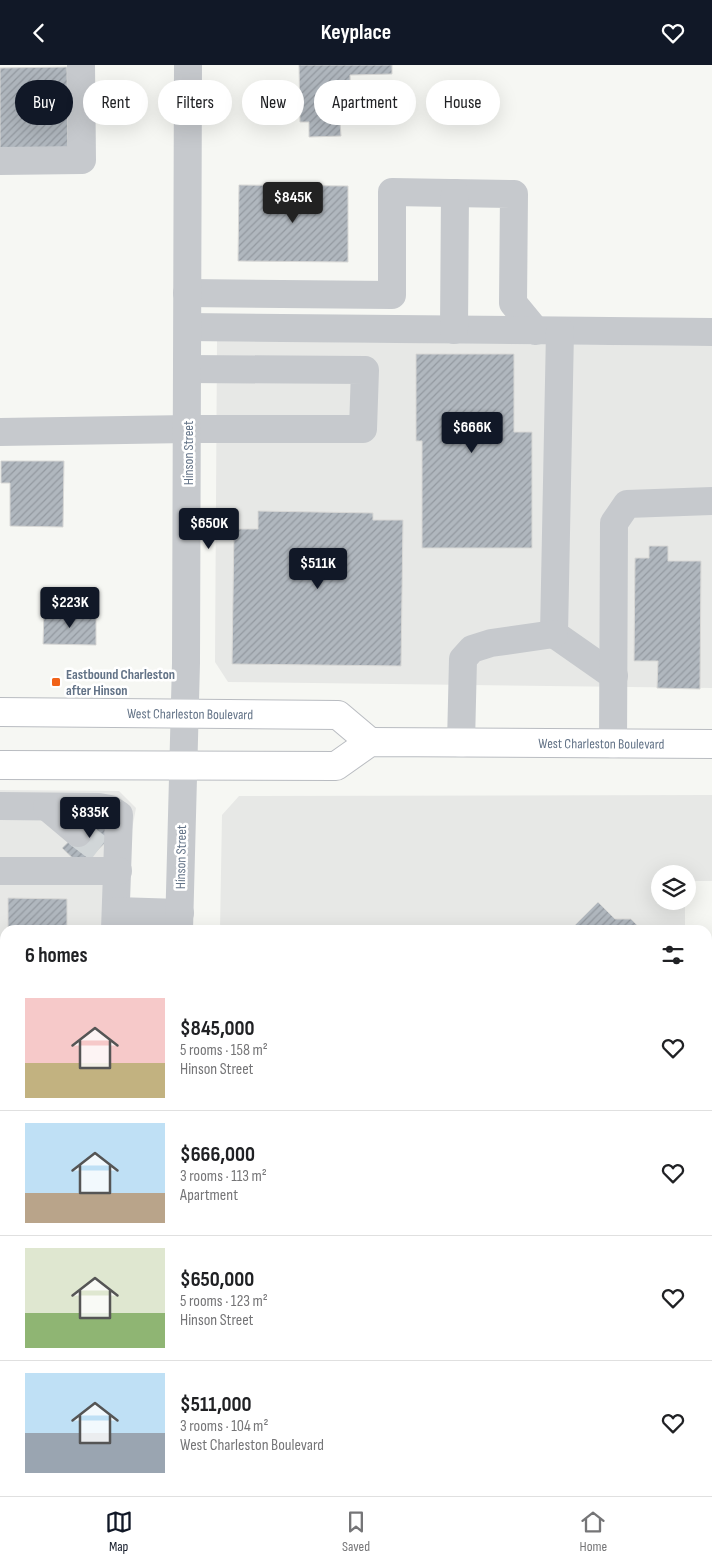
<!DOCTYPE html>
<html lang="en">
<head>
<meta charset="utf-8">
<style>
	:root { --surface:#fff; --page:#f2f2f2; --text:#202124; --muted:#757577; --line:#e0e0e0; --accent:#111827 }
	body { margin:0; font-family:"Sofia Sans Condensed",sans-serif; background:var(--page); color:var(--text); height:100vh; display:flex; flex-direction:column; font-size:19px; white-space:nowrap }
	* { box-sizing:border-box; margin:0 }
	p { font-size:16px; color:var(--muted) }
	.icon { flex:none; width:28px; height:28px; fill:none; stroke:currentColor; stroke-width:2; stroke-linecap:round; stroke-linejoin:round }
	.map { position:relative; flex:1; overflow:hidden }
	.side { position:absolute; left:0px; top:860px; width:712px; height:571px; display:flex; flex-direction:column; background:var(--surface); border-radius:15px 15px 0 0; box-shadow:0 5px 20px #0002 }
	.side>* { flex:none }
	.hud { position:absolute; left:15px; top:15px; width:682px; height:45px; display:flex; gap:10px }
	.controls { position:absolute; left:651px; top:800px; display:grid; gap:10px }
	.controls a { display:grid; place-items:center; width:45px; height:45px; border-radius:50%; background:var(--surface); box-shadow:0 5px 20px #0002; font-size:25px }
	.price { position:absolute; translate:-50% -42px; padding:0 11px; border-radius:5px; background:var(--accent); color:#fff; font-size:16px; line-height:32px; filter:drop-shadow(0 1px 2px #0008) }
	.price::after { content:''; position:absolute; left:50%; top:30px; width:15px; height:11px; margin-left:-8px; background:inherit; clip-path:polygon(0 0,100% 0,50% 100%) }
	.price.selected { background:#222; color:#fff }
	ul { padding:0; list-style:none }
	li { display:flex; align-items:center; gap:15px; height:125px; padding:0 25px }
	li+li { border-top:1px solid var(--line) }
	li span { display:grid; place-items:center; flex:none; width:140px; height:100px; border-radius:0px; color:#555 }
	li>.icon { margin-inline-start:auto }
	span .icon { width:60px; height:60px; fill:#fffc; stroke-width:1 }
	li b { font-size:21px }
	h2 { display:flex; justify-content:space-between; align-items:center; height:60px; padding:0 25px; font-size:21px }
	.pill { padding:0 18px; border-radius:22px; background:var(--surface); box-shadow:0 5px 20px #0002; font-size:18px; line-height:45px }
	.pill.selected { background:var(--accent); color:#fff }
	header { display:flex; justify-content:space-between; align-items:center; height:65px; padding:0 25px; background:var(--accent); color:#fff; font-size:22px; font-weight:700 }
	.menu { display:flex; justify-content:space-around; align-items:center; height:70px; border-top:1px solid var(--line); background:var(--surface); font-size:14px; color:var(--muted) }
	.menu a { display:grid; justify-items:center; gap:2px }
	.menu .selected { color:var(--accent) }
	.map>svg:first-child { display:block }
</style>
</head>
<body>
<header><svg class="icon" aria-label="back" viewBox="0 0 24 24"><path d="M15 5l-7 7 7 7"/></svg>Keyplace<svg class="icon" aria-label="heart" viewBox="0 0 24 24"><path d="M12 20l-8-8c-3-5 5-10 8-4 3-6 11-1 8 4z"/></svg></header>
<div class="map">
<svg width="712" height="1431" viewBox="0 0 712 1431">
	<defs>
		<pattern id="grass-dots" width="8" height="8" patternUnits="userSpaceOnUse" patternTransform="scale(1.25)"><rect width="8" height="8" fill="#d7dfd4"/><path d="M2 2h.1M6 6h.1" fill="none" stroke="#b2b9b2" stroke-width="1.8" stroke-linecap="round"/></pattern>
		<pattern id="building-hatch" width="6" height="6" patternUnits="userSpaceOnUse" patternTransform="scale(1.25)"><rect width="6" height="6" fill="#b0b7be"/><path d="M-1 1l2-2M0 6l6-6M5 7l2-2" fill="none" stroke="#9399a0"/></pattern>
	</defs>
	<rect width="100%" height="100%" fill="#f6f7f3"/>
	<g fill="#e7e8e6">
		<polygon points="217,276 712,281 712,623 228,617 215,597"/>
		<polygon points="0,725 119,726 136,743 113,865 5,865 5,981 0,981"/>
		<polygon points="712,730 712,816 688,816 688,809 660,809 660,836 685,836 685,865 220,865 222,750 239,731"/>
		<polygon points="0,1381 5,1381 5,1426 62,1426 62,1431 0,1431"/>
	</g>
	<g fill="url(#grass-dots)">
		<polygon points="0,981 5,981 5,1260 0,1261"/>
		<rect x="62" y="1426" width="628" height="5"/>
	</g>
	<g fill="url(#building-hatch)" stroke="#d8d8d6">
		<polygon points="299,0 392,0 392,9 350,10 351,57 340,57 341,71 309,72 309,57 300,57"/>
		<polygon points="67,2 68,84 0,85 0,3"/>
		<polygon points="239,120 348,121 348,197 238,196"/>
		<polygon points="416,289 514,289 514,367 532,367 532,483 422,483 422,376 416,376"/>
		<polygon points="1,396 64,396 63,462 10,461 10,418 1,418"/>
		<polygon points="258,446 373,448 373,455 403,455 401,601 232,599 234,464 258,464"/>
		<polygon points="649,481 668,481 668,496 701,496 700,624 657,623 658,596 634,596 635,493 649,493"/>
		<polygon points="44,547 96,548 96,580 43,579"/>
		<polygon points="100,747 119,765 81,801 62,783"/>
		<polygon points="8,833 67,834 67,865 8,865"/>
		<polygon points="598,837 615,854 631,854 642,865 570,865"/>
		<polygon points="710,989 712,989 712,1046 711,1046"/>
		<rect x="0" y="996" width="5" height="38"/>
	</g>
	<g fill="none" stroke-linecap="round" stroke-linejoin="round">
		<polyline stroke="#d1d6d8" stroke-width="28" stroke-dasharray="28 14" stroke-linecap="butt" points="78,768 99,784"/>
		<defs>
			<g id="major">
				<path id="s1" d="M0,647L338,650L370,677"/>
				<path id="s2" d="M0,700L336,701L370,677L712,679"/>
			</g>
		</defs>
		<use href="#major" stroke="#b9bcc1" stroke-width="30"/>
		<g stroke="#c6c9cd" stroke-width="28">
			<polyline points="0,96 82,95 81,0"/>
			<polyline points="187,228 392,230 392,127 514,129 513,238 536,266"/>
			<polyline points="188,262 712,267"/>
			<polyline points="454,265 455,128"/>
			<polyline points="560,266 554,569 614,611"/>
			<polyline points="0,367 188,364 363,364 365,305 188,304"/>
			<polyline points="461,678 463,594 472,584 491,578 554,569"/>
			<polyline points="613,679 614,458 627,439 712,436"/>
			<polyline points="0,741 99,742 110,744 119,750 115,865"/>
			<polyline points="47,742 78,768"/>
			<polyline points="0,806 118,806"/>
			<polyline points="116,846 180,848"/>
			<polyline points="179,865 186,598 188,0"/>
			<polyline points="0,922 5,922"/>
			<polyline points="0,977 5,977"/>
			<polyline points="0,1351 5,1351"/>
			<polyline points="0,1426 5,1424"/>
		</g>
		<use href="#major" stroke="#fff" stroke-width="28"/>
	</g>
	<rect fill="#f16319" stroke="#fff" stroke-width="2" x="51" y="612" width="10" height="10" rx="2.5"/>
	<g text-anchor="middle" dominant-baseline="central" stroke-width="5" stroke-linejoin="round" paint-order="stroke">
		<g font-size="14" fill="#637387" stroke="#fff">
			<text transform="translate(188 388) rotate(-90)">Hinson Street</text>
			<text stroke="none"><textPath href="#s1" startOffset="190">West Charleston Boulevard</textPath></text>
			<text stroke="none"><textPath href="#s2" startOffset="609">West Charleston Boulevard</textPath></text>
			<text transform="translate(181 792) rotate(-89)">Hinson Street</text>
		</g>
		<g font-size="14" font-weight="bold" fill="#637387" stroke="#fff" text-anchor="start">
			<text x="66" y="609">Eastbound Charleston<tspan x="66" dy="16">after Hinson</tspan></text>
		</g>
	</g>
</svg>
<div class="controls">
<a><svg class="icon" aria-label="layers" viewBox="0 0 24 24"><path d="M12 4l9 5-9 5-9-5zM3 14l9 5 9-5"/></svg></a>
</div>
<b class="price selected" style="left:293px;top:159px">$845K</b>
<b class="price" style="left:472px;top:389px">$666K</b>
<b class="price" style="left:209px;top:485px">$650K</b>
<b class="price" style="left:318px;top:525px">$511K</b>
<b class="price" style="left:70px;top:564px">$223K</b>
<b class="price" style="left:90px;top:774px">$835K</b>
<div class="hud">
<a class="pill selected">Buy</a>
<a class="pill">Rent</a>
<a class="pill">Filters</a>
<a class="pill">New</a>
<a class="pill">Apartment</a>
<a class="pill">House</a>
</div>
<section class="side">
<h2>6 homes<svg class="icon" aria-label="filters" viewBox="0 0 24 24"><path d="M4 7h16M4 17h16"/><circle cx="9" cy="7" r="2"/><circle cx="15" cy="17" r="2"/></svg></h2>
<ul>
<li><span style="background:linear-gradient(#f6c9c9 65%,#c2b280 0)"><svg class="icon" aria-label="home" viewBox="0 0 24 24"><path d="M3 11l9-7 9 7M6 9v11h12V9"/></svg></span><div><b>$845,000</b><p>5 rooms · 158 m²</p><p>Hinson Street</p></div><svg class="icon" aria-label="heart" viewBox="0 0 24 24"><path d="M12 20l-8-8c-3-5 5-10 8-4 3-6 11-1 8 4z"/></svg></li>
<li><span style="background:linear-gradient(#bfe0f5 70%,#b9a48a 0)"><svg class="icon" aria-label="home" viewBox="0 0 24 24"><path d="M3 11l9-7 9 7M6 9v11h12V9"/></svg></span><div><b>$666,000</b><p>3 rooms · 113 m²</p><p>Apartment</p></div><svg class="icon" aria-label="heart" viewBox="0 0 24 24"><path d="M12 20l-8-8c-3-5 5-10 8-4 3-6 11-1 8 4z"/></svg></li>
<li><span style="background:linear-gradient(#dfe7d0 65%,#8fb573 0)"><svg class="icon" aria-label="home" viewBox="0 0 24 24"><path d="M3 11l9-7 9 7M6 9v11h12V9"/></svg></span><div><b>$650,000</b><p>5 rooms · 123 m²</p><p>Hinson Street</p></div><svg class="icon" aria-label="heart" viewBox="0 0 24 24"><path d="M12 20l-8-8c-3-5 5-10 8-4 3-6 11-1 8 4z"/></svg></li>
<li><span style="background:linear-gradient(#bfe0f5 60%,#9aa5b1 0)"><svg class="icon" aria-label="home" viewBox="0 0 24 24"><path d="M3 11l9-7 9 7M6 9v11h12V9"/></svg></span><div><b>$511,000</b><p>3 rooms · 104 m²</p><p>West Charleston Boulevard</p></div><svg class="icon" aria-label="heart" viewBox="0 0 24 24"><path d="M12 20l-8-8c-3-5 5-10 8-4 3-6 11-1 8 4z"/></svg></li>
</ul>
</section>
</div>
<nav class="menu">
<a class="selected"><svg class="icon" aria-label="map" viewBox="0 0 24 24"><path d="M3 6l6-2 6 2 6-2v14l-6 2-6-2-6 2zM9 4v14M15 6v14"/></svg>Map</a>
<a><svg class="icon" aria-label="saved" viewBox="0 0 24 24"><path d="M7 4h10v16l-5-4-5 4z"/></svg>Saved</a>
<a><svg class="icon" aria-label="home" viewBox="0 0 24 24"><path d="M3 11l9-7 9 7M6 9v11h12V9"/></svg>Home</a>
</nav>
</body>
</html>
